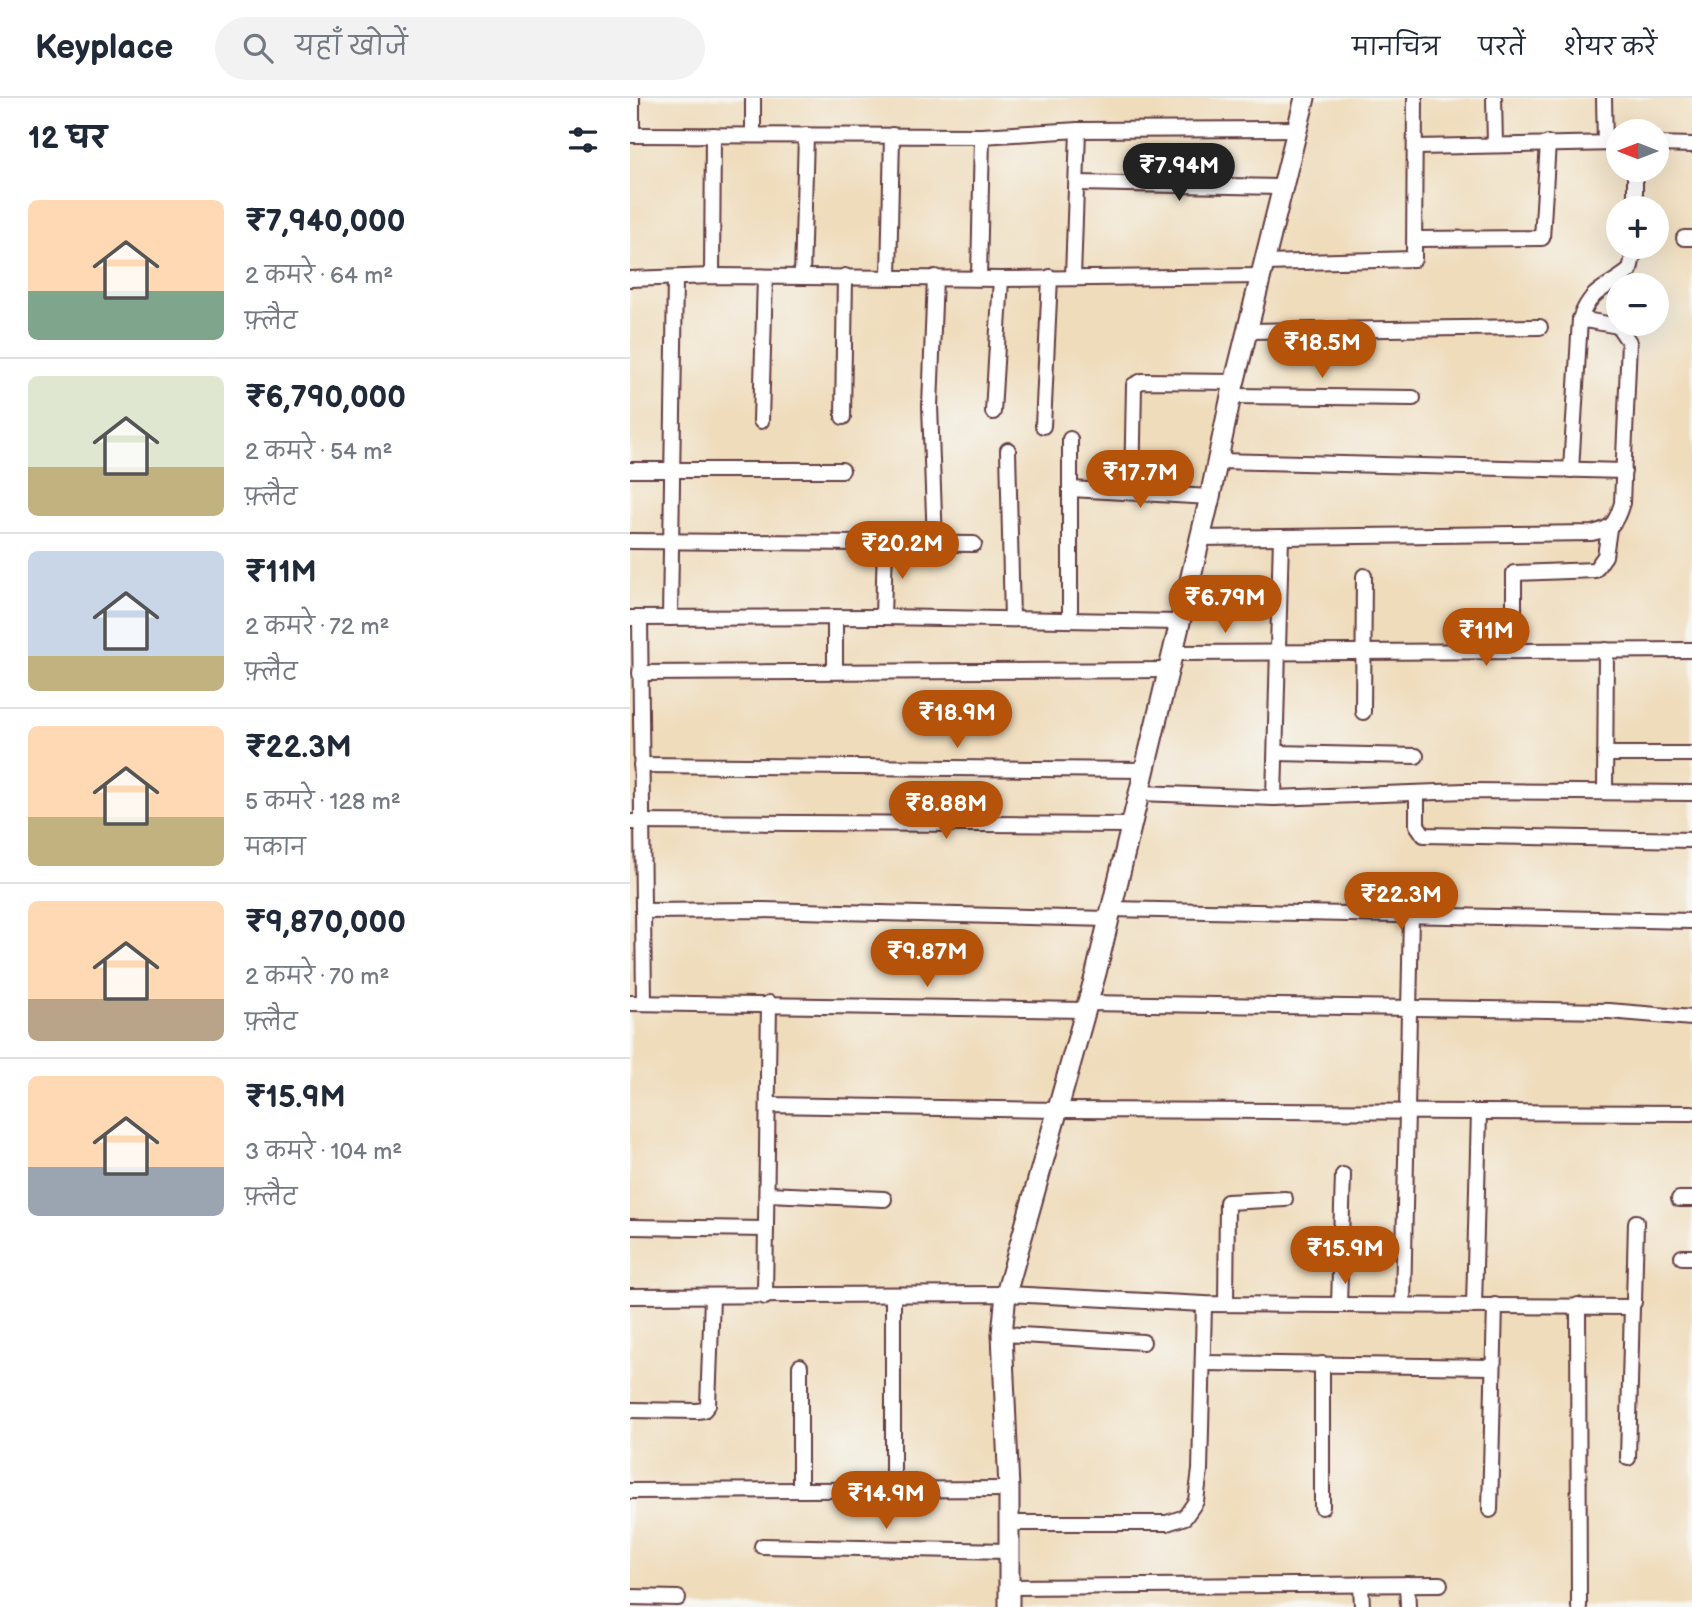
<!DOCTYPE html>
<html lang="hi">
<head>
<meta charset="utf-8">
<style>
	:root { --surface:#fff; --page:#f2f2f3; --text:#1f2937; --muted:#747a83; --line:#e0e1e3; --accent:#b45309 }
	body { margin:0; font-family:"Balsamiq Sans","Playpen Sans Deva",sans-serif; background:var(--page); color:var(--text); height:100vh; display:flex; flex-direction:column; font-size:26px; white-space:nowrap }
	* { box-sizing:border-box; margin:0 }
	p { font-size:23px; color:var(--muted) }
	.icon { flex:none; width:38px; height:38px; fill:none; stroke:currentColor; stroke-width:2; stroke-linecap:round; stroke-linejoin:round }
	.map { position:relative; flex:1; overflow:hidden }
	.details { display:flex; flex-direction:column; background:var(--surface); width:630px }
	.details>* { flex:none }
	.needle { width:46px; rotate:270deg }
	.tools { position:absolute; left:976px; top:21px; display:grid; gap:14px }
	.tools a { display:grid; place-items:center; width:63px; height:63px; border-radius:50%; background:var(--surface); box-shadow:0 7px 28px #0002; font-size:35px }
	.price { position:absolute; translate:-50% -60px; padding:0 16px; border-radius:24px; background:var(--accent); color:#fff; font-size:23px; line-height:46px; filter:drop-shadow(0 2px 4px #0008) }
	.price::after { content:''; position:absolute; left:50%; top:42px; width:21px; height:16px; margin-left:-10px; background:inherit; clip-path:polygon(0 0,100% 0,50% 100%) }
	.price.current { background:#222; color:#fff }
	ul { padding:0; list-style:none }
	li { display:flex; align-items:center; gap:21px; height:175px; padding:0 28px }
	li+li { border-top:2px solid var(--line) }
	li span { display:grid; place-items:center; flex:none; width:196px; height:140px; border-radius:10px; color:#555 }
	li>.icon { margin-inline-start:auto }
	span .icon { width:84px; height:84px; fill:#fffc; stroke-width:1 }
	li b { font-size:30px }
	h2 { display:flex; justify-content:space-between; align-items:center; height:84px; padding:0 28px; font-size:30px }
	header { display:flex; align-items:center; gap:42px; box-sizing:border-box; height:98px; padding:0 35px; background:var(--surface); border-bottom:2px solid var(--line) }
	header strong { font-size:33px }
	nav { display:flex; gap:38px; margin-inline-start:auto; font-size:24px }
	.search { width:490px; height:63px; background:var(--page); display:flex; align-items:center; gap:18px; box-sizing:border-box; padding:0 24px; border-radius:38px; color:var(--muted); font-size:26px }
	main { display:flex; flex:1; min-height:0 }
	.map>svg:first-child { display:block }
</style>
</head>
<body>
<header>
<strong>Keyplace</strong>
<div class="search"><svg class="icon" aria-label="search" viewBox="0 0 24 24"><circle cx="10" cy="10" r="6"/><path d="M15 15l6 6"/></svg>यहाँ खोजें</div>
<nav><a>मानचित्र</a><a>परतें</a><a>शेयर करें</a></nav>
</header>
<main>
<section class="details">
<h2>12 घर<svg class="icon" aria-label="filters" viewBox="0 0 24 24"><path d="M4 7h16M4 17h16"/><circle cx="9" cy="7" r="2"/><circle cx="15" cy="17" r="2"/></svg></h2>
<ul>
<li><span style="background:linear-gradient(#ffd9b3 65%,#7fa58c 0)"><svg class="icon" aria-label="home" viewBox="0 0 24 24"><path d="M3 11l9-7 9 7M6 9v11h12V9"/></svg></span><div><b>₹7,940,000</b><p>2 कमरे · 64 m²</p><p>फ़्लैट</p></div></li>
<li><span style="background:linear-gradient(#dfe7d0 65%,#c2b280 0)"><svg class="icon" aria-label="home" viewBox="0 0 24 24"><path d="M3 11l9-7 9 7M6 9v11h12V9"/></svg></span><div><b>₹6,790,000</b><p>2 कमरे · 54 m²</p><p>फ़्लैट</p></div></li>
<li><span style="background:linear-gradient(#c9d6e8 75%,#c2b280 0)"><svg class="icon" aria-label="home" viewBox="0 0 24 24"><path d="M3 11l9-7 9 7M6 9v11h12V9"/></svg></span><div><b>₹11M</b><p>2 कमरे · 72 m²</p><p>फ़्लैट</p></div></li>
<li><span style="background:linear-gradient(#ffd9b3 65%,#c2b280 0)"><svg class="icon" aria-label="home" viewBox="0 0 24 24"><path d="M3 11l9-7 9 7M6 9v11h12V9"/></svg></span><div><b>₹22.3M</b><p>5 कमरे · 128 m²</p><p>मकान</p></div></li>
<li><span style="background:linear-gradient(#ffd9b3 70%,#b9a48a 0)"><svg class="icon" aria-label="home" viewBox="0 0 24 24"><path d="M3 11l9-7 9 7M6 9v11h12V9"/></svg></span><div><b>₹9,870,000</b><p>2 कमरे · 70 m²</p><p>फ़्लैट</p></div></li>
<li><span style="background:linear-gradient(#ffd9b3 65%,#9aa5b1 0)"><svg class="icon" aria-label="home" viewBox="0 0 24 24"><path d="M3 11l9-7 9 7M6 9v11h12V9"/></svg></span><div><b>₹15.9M</b><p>3 कमरे · 104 m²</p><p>फ़्लैट</p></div></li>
</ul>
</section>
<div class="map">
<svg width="1062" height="1509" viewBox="0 0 1062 1509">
	<rect width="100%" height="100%" fill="#f6f6f2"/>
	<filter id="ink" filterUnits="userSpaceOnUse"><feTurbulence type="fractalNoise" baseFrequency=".0143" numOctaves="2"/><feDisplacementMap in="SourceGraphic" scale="14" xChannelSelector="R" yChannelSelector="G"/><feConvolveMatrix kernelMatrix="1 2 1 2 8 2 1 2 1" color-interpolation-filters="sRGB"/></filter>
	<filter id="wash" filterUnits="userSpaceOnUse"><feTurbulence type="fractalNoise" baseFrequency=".00686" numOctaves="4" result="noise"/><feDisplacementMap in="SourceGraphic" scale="28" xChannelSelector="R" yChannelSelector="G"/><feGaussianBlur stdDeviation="1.57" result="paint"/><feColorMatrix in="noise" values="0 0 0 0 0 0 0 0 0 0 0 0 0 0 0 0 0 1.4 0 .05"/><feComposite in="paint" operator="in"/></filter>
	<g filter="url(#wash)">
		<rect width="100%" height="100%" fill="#efdcbb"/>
	</g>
	<g filter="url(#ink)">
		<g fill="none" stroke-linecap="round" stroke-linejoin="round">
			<defs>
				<g id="street">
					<polyline points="2,0 2,37"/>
					<polyline points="864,0 865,46"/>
					<polyline points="974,0 975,45"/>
					<polyline points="0,37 352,38 448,32 666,31"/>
					<polyline points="123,37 123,0"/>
					<polyline points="1027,46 1062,47"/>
					<polyline points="785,49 989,45"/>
					<polyline points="447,85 651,89"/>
					<polyline points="1005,110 1005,72"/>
					<polyline points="1054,140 1062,140"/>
					<polyline points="786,141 912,140 918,45"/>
					<polyline points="635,165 784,161 785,0"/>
					<polyline points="82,178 83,37"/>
					<polyline points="172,178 176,37"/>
					<polyline points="259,179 262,37"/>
					<polyline points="305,179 300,308 305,445"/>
					<polyline points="443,179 448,32"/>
					<polyline points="349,180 352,38"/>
					<polyline points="0,181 82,178 371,181 631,178"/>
					<polyline points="619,233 910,229"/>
					<polyline points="601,298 783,300"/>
					<polyline points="363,314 371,181"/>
					<polyline points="213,319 215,178"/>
					<polyline points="131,323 135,179"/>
					<polyline points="413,328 420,179"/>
					<polyline points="378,352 382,521"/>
					<polyline points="588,363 994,373"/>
					<polyline points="0,372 212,372"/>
					<path d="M941,372L950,221C962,189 976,192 1000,172L1005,149"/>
					<polyline points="441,391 580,399"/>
					<polyline points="502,394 504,287 512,283 605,284"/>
					<path d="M568,440L962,435C982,431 986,425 992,405L999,244L988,228L950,221"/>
					<polyline points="0,443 344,446"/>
					<polyline points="253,519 255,445"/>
					<polyline points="0,520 253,519 549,524"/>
					<polyline points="10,520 14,905"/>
					<polyline points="40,520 45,180"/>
					<polyline points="440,522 440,341"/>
					<polyline points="884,552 884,475 965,472 975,458 979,431"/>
					<polyline points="542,555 1062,552"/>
					<polyline points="205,573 205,519"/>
					<polyline points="10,575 539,572"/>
					<polyline points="733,614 734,478"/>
					<polyline points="646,655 786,658"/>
					<polyline points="975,656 1062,656"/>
					<polyline points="11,667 516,672"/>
					<polyline points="975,694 976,552"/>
					<polyline points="509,695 644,700 835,693 1062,695"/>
					<polyline points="787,695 787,727 794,737 1062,742"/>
					<polyline points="644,700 651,439"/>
					<polyline points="0,724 501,727"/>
					<polyline points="480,811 1062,823"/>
					<polyline points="14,813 133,812 478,821"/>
					<polyline points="0,905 454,912"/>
					<polyline points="456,905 979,913 1062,920"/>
					<polyline points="138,1007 428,1012 1062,1015"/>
					<polyline points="137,1096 254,1101"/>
					<polyline points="1049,1101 1062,1101"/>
					<polyline points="0,1129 136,1131"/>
					<polyline points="1052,1159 1062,1159"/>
					<polyline points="0,1198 376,1196 574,1206 1001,1209 1004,1204 1006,1124"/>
					<polyline points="135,1199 139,905"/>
					<polyline points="263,1199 263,1391"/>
					<polyline points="596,1206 597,1104 655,1101"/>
					<polyline points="709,1206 713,1077"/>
					<polyline points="773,1206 781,817"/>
					<polyline points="948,1207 949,1509"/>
					<polyline points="844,1208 849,1014"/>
					<polyline points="372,1236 513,1244"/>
					<polyline points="573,1265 863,1269"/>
					<polyline points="692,1266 692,1409"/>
					<polyline points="0,1312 67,1313 74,1312 78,1307 82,1200"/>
					<polyline points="998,1360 1002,1208"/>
					<polyline points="170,1391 170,1268"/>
					<polyline points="0,1393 379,1391"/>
					<polyline points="860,1412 865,1207"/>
					<polyline points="379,1425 537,1425 555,1419 566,1403 570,1372 574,1206"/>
					<polyline points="132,1448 379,1453"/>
					<polyline points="731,1486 732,1509"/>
					<polyline points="777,1486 778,1509"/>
					<polyline points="379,1489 810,1486"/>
					<polyline points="0,1499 48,1500"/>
				</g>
				<polyline id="secondary" points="379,1509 379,1391 372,1236 376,1196 466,875 580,399 601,298 675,0"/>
			</defs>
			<use href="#street" stroke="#633b41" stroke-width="18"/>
			<use href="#secondary" stroke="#633b41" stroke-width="23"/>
			<use href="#street" stroke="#fff" stroke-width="14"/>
			<use href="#secondary" stroke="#fff" stroke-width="19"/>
		</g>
	</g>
</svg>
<div class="tools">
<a><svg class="needle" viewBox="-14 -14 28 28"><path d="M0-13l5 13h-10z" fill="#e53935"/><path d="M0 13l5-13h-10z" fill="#747a83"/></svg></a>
<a>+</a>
<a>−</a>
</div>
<b class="price current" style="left:549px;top:105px">₹7.94M</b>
<b class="price" style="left:692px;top:282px">₹18.5M</b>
<b class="price" style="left:510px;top:412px">₹17.7M</b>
<b class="price" style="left:272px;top:483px">₹20.2M</b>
<b class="price" style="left:595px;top:537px">₹6.79M</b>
<b class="price" style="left:856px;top:570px">₹11M</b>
<b class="price" style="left:327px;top:652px">₹18.9M</b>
<b class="price" style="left:316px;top:743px">₹8.88M</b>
<b class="price" style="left:771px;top:834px">₹22.3M</b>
<b class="price" style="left:297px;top:891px">₹9.87M</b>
<b class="price" style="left:715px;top:1188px">₹15.9M</b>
<b class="price" style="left:256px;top:1433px">₹14.9M</b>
</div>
</main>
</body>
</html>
